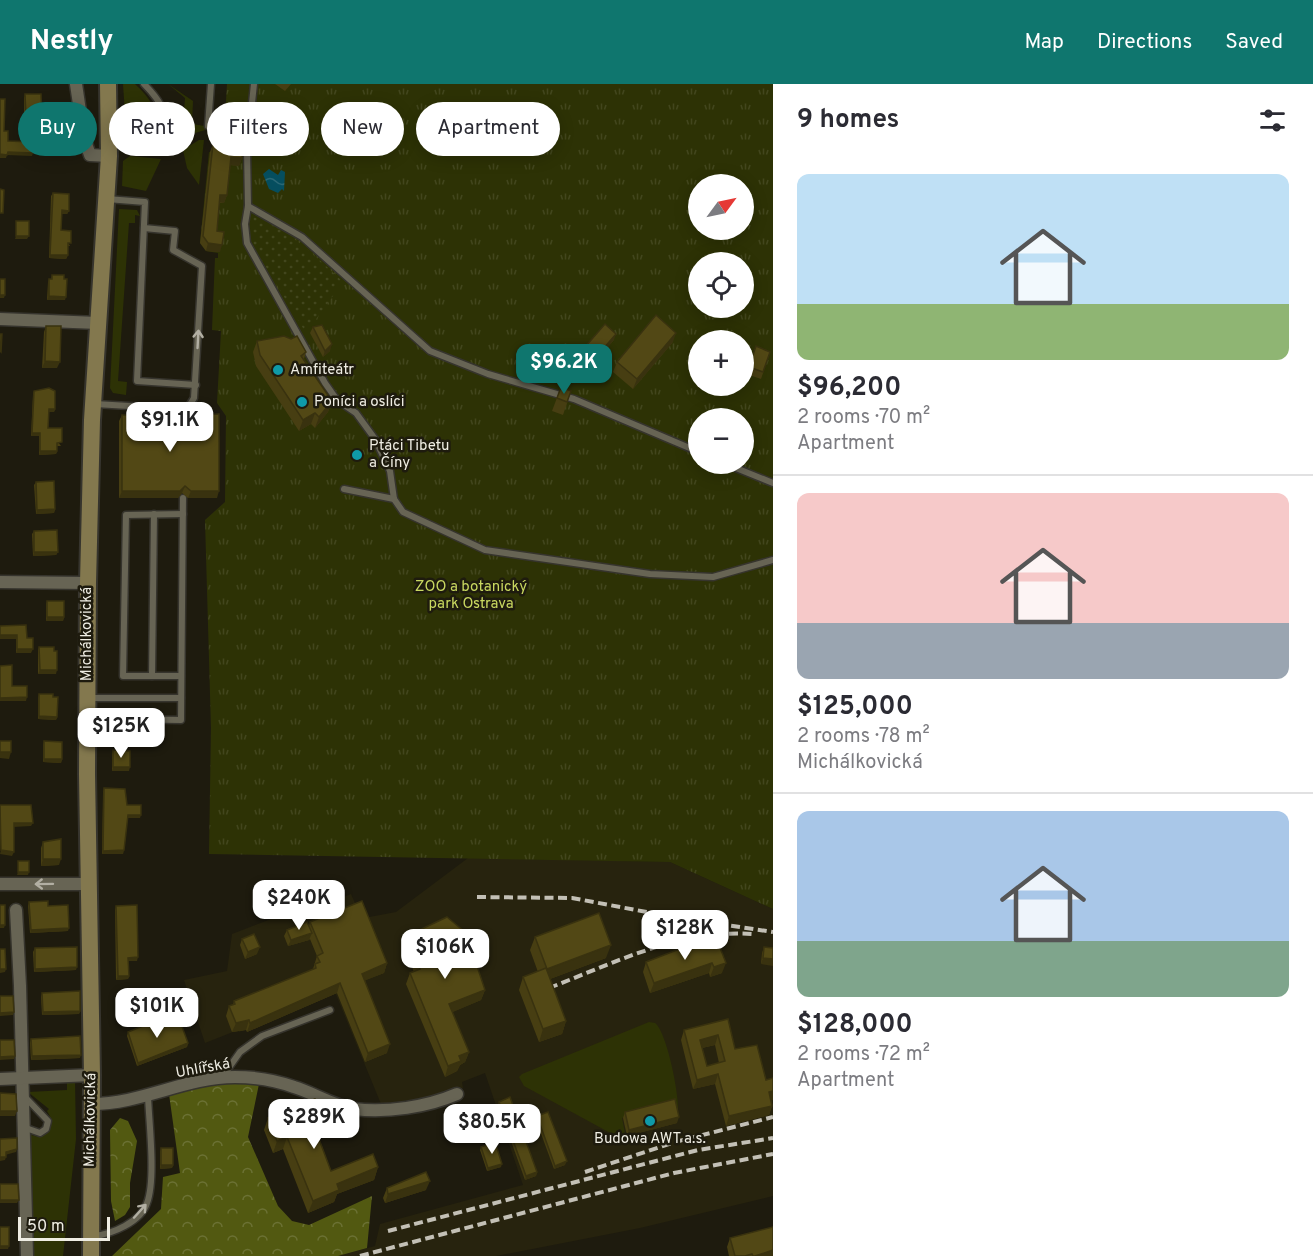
<!DOCTYPE html>
<html lang="en">
<head>
<meta charset="utf-8">
<style>
	:root { --surface:#fff; --page:#f7f7f7; --text:#2b2b33; --muted:#7c7c81; --line:#e1e1e2; --accent:#0f766e }
	body { margin:0; font-family:Overpass,sans-serif; background:var(--page); color:var(--text); height:100vh; display:flex; flex-direction:column; font-size:22px; white-space:nowrap }
	* { box-sizing:border-box; margin:0 }
	p { font-size:20px; color:var(--muted) }
	.icon { flex:none; width:33px; height:33px; fill:none; stroke:currentColor; stroke-width:2; stroke-linecap:round; stroke-linejoin:round }
	.map { position:relative; flex:1; overflow:hidden }
	.sheet { display:flex; flex-direction:column; background:var(--surface); width:540px }
	.sheet>* { flex:none }
	.top-card { position:absolute; left:18px; top:18px; width:570px; height:54px; display:flex; gap:12px }
	.needle { width:39px; rotate:57deg }
	.controls { position:absolute; left:688px; top:90px; display:grid; gap:12px }
	.controls a { display:grid; place-items:center; width:66px; height:66px; border-radius:50%; background:var(--surface); box-shadow:0 3px 15px #0003; font-size:30px }
	.scale { position:absolute; left:18px; bottom:15px; width:92px; box-sizing:border-box; padding-left:6px; border:3px solid #efede3; border-top:0; font-size:16px; line-height:21px; white-space:nowrap; color:#efede3; -webkit-text-stroke:4px #1e1b0e; paint-order:stroke }
	.price { position:absolute; translate:-50% -51px; padding:0 14px; border-radius:12px; background:#fff; color:#222; font-size:20px; line-height:39px; filter:drop-shadow(0 2px 3px #0008) }
	.price::after { content:''; position:absolute; left:50%; top:36px; width:18px; height:14px; margin-left:-9px; background:inherit; clip-path:polygon(0 0,100% 0,50% 100%) }
	.price.on { background:var(--accent); color:#fff }
	ul { padding:0; list-style:none }
	li { display:grid; align-content:center; gap:12px; height:318px; padding:0 24px }
	li+li { border-top:2px solid var(--line) }
	li span { display:grid; place-items:center; height:186px; border-radius:12px; color:#555 }
	li>.icon { margin-inline-start:auto }
	span .icon { width:108px; height:108px; fill:#fffc; stroke-width:1 }
	li b { font-size:26px }
	h2 { display:flex; justify-content:space-between; align-items:center; height:72px; padding:0 24px; font-size:26px }
	.pill { padding:0 21px; border-radius:27px; background:var(--surface); box-shadow:0 3px 15px #0003; font-size:21px; line-height:54px }
	.pill.on { background:var(--accent); color:#fff }
	header { display:flex; align-items:center; gap:36px; box-sizing:border-box; height:84px; padding:0 30px; background:var(--accent); color:#fff }
	header strong { font-size:28px }
	nav { display:flex; gap:33px; margin-inline-start:auto; font-size:21px }
	main { display:flex; flex:1; min-height:0 }
	.map>svg:first-child { display:block }
</style>
</head>
<body>
<header>
<strong>Nestly</strong>
<nav><a>Map</a><a>Directions</a><a>Saved</a></nav>
</header>
<main>
<div class="map">
<svg width="773" height="1172" viewBox="0 0 773 1172">
	<defs>
		<pattern id="forest-crowns" width="20" height="18" patternUnits="userSpaceOnUse" patternTransform="scale(1.5)"><rect width="20" height="18" fill="#525911"/><path d="M2 6a3 3 0 1 1 6 0M12 15a3 3 0 1 1 6 0" fill="none" stroke="#6b7134"/></pattern>
		<pattern id="park-tufts" width="24" height="20" patternUnits="userSpaceOnUse" patternTransform="scale(1.5)"><rect width="24" height="20" fill="#2d3205"/><path d="M3 7l-1-3M5 7V3M7 7l1-3M15 17l-1-3M17 17v-4M19 17l1-3" fill="none" stroke="#42461d"/></pattern>
		<pattern id="garden-dots" width="8" height="8" patternUnits="userSpaceOnUse" patternTransform="scale(1.5)"><rect width="8" height="8" fill="#2d3205"/><path d="M2 2h.1M6 6h.1" fill="none" stroke="#42461d" stroke-width="1.8" stroke-linecap="round"/></pattern>
		<pattern id="water-waves" width="16" height="10" patternUnits="userSpaceOnUse" patternTransform="scale(1.5)"><rect width="16" height="10" fill="#054e5f"/><path d="M0 5q4-4 8 0t8 0" fill="none" stroke="#2a6876"/></pattern>
	</defs>
	<rect width="100%" height="100%" fill="#1e1b0e"/>
	<polygon fill="#27230e" points="468,774 670,778 773,825 773,1112 640,1144 496,1172 338,1172 375,1162 380,1140 523,1101 485,989 462,998 463,1004 432,1013 381,1020 335,908 239,948 238,946 205,959 184,896 227,887 232,850 279,832 311,826 351,810 385,888 364,834 396,828"/>
	<g fill="#2d3205">
		<path d="M123,0H135C150,14 162,29 147,48L132,50L126,45Z"/>
		<polygon points="168,0 193,17 192,40 205,42 205,46 182,53 185,14"/>
		<polygon points="199,56 204,56 199,101 187,84 183,66"/>
		<polygon points="130,72 161,75 146,107 122,102 123,77"/>
		<polygon points="119,125 137,126 140,132 135,131 135,139 129,139 118,297 127,298 126,311 113,309 110,304"/>
		<path d="M649,938L655,939C667,947 683,1023 677,1037L673,1020L622,1034L626,1054L614,1051L524,1002L519,993L522,990Z"/>
		<path d="M75,996L76,1055L63,1172H32L29,1050C41,1056 51,1050 52,1036L47,1027L49,1025L28,1008L67,1006V997Z"/>
	</g>
	<g fill="url(#forest-crowns)">
		<polygon points="213,999 259,1000 248,1053 278,1122 292,1137 309,1141 372,1112 367,1164 338,1172 112,1172 161,1125 163,1093 180,1089 169,1010"/>
		<polygon points="120,1034 128,1037 137,1057 130,1099 130,1123 125,1131 115,1137 111,1117 110,1046"/>
	</g>
	<path fill="url(#park-tufts)" fill-rule="evenodd" d="M227,0H773V825L670,778L209,770L211,644L205,436L225,418L226,332L217,319L221,247L212,246L215,174H218V169L206,167L200,159L209,68L223,69ZM699,100H744V146H699ZM699,178H744V224H699ZM699,256H744V302H699ZM699,334H744V380H699Z"/>
	<path fill="url(#garden-dots)" d="M253,133C290,146 315,172 343,198L306,249L257,168L250,152Z"/>
	<polygon fill="url(#water-waves)" points="269,85 278,91 281,86 285,88 284,107 282,105 278,109 269,105 263,90"/>
	<g fill="none" stroke-linecap="round" stroke-linejoin="round">
		<defs>
			<g id="lane">
				<polyline points="254,0 247,66 248,122 245,140 247,159 325,299 337,316 356,329 375,355 390,387 394,415 403,428 485,466 650,490 713,493 773,476"/>
				<polyline points="208,42 211,0"/>
				<path d="M110,59C159,63 186,42 144,0"/>
				<polyline points="107,115 145,118 137,297 196,301"/>
				<polyline points="248,122 302,153 430,267 488,290 574,315 699,368"/>
				<polyline points="95,320 181,325 189,322 194,314 202,182 173,166 175,147 144,144"/>
				<polyline points="726,380 773,399"/>
				<polyline points="344,405 394,415"/>
				<polyline points="152,592 154,430"/>
				<polyline points="181,592 123,592 126,431 183,430"/>
				<polyline points="88,614 181,614"/>
				<polyline points="112,635 181,636 183,414"/>
				<polyline points="223,992 240,968 262,952 330,926"/>
				<polyline points="23,1043 40,1049 46,1045 48,1037 24,1012"/>
				<path d="M94,1152C112,1150 141,1138 147,1119C156,1095 149,1039 148,1012"/>
			</g>
			<g id="street">
				<polyline points="76,0 84,54 90,71 109,72"/>
				<polyline points="0,235 98,239"/>
				<polyline points="0,498 88,499"/>
				<polyline points="0,800 88,800"/>
				<polyline points="16,826 20,902 27,1172"/>
				<polyline points="0,995 92,991"/>
				<path d="M92,1020C141,1020 186,993 235,993C255,993 275,996 294,1003C314,1009 333,1022 354,1025C387,1029 427,1023 457,1010"/>
			</g>
			<polyline id="secondary" points="91,1172 92,991 87,690 88,499 92,336 109,72 108,0"/>
		</defs>
		<use href="#lane" stroke="#36342d" stroke-width="9"/>
		<use href="#street" stroke="#36342d" stroke-width="15"/>
		<use href="#secondary" stroke="#36342d" stroke-width="20"/>
		<use href="#lane" stroke="#676454" stroke-width="6"/>
		<use href="#street" stroke="#676454" stroke-width="12"/>
		<use href="#secondary" stroke="#83784e" stroke-width="16"/>
		<g stroke="#c3c0b6" stroke-width="4" stroke-dasharray="9 4.5" stroke-linecap="butt">
			<polyline points="477,813 572,814 673,833 773,848"/>
			<path d="M549,904C614,879 680,845 752,850"/>
			<polyline points="585,1088 675,1058 773,1033"/>
			<polyline points="388,1147 698,1066 773,1054"/>
			<polyline points="360,1172 674,1089 773,1070"/>
		</g>
	</g>
	<g fill="#473e12" fill-rule="evenodd">
		<polygon points="275,0 291,0 285,7"/>
		<polygon points="25,10 41,36 24,36 24,14"/>
		<polygon points="257,43 276,55 274,61 254,60 254,50"/>
		<polygon points="213,60 242,74 239,82 230,81 227,111 224,119 219,119 217,147 220,168 206,167 200,159 210,68"/>
		<polygon points="53,109 69,127 67,130 62,130 61,146 70,162 68,162 68,171 66,175 49,174 51,112"/>
		<polygon points="52,191 65,216 47,216 48,198 49,195 51,195"/>
		<polygon points="46,242 57,284 42,284 44,248"/>
		<polygon points="313,243 330,267 323,273 310,249"/>
		<polygon points="614,256 594,279 583,270 585,263"/>
		<polygon points="257,257 306,268 304,275 332,317 328,328 315,344 311,340 299,347 256,282 253,268"/>
		<polygon points="673,258 633,305 613,288 617,278"/>
		<polygon points="756,262 770,268 761,295 746,290"/>
		<polygon points="561,303 571,307 563,331 552,327"/>
		<polygon points="34,307 55,325 54,328 49,328 48,344 61,362 57,362 57,367 56,370 39,371 39,352 31,352 33,310"/>
		<polygon points="122,331 217,414 188,414 182,409 178,414 119,414 119,337"/>
		<polygon points="36,398 55,425 54,429 36,430 34,401"/>
		<polygon points="34,447 58,468 56,471 33,472 32,450"/>
		<polygon points="47,517 64,533 63,537 46,537 46,520"/>
		<polygon points="0,542 27,554 31,569 16,569 16,555"/>
		<polygon points="39,563 54,567 56,590 38,590 38,566"/>
		<polygon points="39,610 57,633 56,636 38,635 38,614"/>
		<polygon points="44,657 62,675 61,679 43,678 43,661"/>
		<polygon points="113,666 129,687 112,687 112,670"/>
		<polygon points="104,704 127,721 140,734 127,734 123,770 102,770 103,708"/>
		<polygon points="43,758 59,781 41,782 41,764"/>
		<polygon points="29,818 48,822 68,847 30,849 28,822"/>
		<polygon points="116,822 137,877 128,877 129,892 128,895 116,896 115,826"/>
		<polygon points="310,838 387,879 384,889 365,896 387,969 365,978 337,909 247,948 246,946 232,948 226,932 229,922 233,921 234,917 313,885 317,872 310,855 309,856 288,862 284,852 287,846 309,842"/>
		<polygon points="407,852 485,906 481,916 452,928 469,968 465,978 460,981 457,987 445,993 406,900 410,889 414,888 404,862"/>
		<polygon points="535,853 606,874 550,895 566,937 562,950 539,958 519,906 523,893 538,888 530,866"/>
		<polygon points="242,855 257,870 245,875 240,861"/>
		<polygon points="717,856 722,889 710,893 709,889 650,909 643,888 646,878 683,868"/>
		<polygon points="764,863 773,864 761,880 762,869"/>
		<polygon points="35,864 76,886 34,888 33,868"/>
		<polygon points="42,909 80,927 79,930 42,931 41,913"/>
		<path d="M728,935L735,965L766,996L773,1016H771L772,1022L769,1031L726,1042L715,1000L693,1005L681,956L684,946ZM715,961L719,979L707,982L702,964Z"/>
		<polygon points="155,942 188,959 187,963 137,982 127,952 128,948"/>
		<polygon points="31,955 80,974 31,976 30,959"/>
		<polygon points="499,1018 537,1088 536,1092 525,1096 498,1021"/>
		<polygon points="625,1028 677,1039 627,1052 623,1034"/>
		<polygon points="537,1032 565,1081 554,1085 536,1036"/>
		<polygon points="268,1034 325,1037 320,1050 318,1051 331,1087 378,1083 374,1096 337,1110 334,1118 308,1129 283,1065 273,1069 264,1046"/>
		<polygon points="481,1063 501,1083 487,1087 480,1066"/>
		<polygon points="161,1064 173,1081 172,1084 160,1085 160,1068"/>
		<polygon points="387,1104 426,1106 385,1119 383,1114"/>
		<polygon points="730,1154 773,1172 729,1172 727,1163"/>
	</g>
	<g fill="#39320f">
		<polygon points="42,32 41,36 24,36 26,33"/>
		<polygon points="256,54 276,55 274,61 254,60"/>
		<polygon points="8,68 33,69 32,72 7,71 6,74 0,74 0,70"/>
		<polygon points="231,73 242,74 239,82 228,81"/>
		<polygon points="220,111 227,111 224,119 217,118"/>
		<polygon points="62,126 69,127 67,130 61,130"/>
		<polygon points="16,152 29,152 27,155 15,155"/>
		<polygon points="208,159 222,161 220,168 206,167"/>
		<polygon points="50,171 68,171 66,175 49,174"/>
		<polygon points="0,211 5,211 4,214 0,214"/>
		<polygon points="49,212 66,213 65,216 47,216"/>
		<polygon points="676,249 673,258 633,305 637,295"/>
		<polygon points="616,250 614,256 594,279 596,273"/>
		<polygon points="332,260 330,267 323,273 325,267"/>
		<polygon points="45,277 60,278 57,284 42,284"/>
		<polygon points="332,317 328,328 315,344 319,333"/>
		<polygon points="49,325 55,325 54,328 48,328"/>
		<polygon points="315,329 311,340 299,347 303,336"/>
		<polygon points="32,349 40,349 39,352 31,352"/>
		<polygon points="40,367 57,367 56,370 39,371"/>
		<polygon points="185,402 182,409 178,414 119,414 122,407"/>
		<polygon points="191,407 219,407 217,414 188,414"/>
		<polygon points="55,425 54,429 36,430 37,426"/>
		<polygon points="34,468 58,468 56,471 33,472"/>
		<polygon points="47,533 64,533 63,537 46,537"/>
		<polygon points="0,551 17,551 16,555 0,555"/>
		<polygon points="17,565 33,565 31,569 16,569"/>
		<polygon points="40,586 57,586 56,590 38,590"/>
		<polygon points="27,613 26,617 0,617 0,614"/>
		<polygon points="39,632 57,633 56,636 38,635"/>
		<polygon points="0,668 11,668 9,675 0,674"/>
		<polygon points="44,675 62,675 61,679 43,678"/>
		<polygon points="113,683 130,683 129,687 112,687"/>
		<polygon points="128,731 141,731 140,734 126,734"/>
		<polygon points="14,739 33,739 31,742 13,743"/>
		<polygon points="1,766 14,768 12,772 0,770"/>
		<polygon points="124,766 123,770 102,770 103,767"/>
		<polygon points="43,775 61,775 59,781 41,782"/>
		<polygon points="18,788 29,788 28,791 17,791"/>
		<polygon points="0,841 5,841 4,844 0,844"/>
		<polygon points="69,844 68,847 30,849 31,846"/>
		<polygon points="312,849 309,856 288,862 291,856"/>
		<polygon points="611,861 606,874 542,898 547,885"/>
		<polygon points="260,863 257,870 245,875 248,868"/>
		<polygon points="138,873 137,877 127,877 128,874"/>
		<polygon points="763,874 773,875 773,882 761,880"/>
		<polygon points="387,879 384,889 359,899 362,890"/>
		<polygon points="712,879 709,889 650,909 654,899"/>
		<polygon points="726,879 722,889 710,893 714,883"/>
		<polygon points="77,883 76,886 34,888 35,885"/>
		<polygon points="0,885 6,885 5,888 0,889"/>
		<polygon points="118,892 129,892 128,895 116,896"/>
		<polygon points="340,899 337,909 247,948 250,939"/>
		<polygon points="485,906 481,916 446,931 449,920"/>
		<polygon points="80,927 79,930 42,931 43,928"/>
		<polygon points="14,928 13,931 0,932 0,929"/>
		<polygon points="249,936 246,946 232,948 236,939"/>
		<polygon points="566,937 562,950 539,958 543,945"/>
		<polygon points="718,951 715,961 697,965 700,956"/>
		<polygon points="188,959 187,963 137,982 138,979"/>
		<polygon points="390,960 387,969 365,978 368,969"/>
		<polygon points="469,968 465,978 460,981 457,987 445,993 448,982 459,972"/>
		<polygon points="81,971 80,974 31,976 32,972"/>
		<polygon points="15,972 14,975 0,976 0,973"/>
		<polygon points="718,990 715,1000 693,1005 697,996"/>
		<polygon points="773,1007 773,1016 765,1018 769,1008"/>
		<polygon points="772,1022 769,1031 726,1042 729,1032"/>
		<polygon points="0,1027 17,1027 15,1032 0,1032"/>
		<polygon points="679,1033 677,1039 627,1052 629,1046"/>
		<polygon points="325,1037 320,1050 310,1054 314,1042"/>
		<polygon points="287,1053 283,1065 273,1069 277,1057"/>
		<polygon points="17,1065 16,1068 5,1071 6,1068"/>
		<polygon points="0,1073 6,1073 5,1076 0,1077"/>
		<polygon points="567,1077 565,1081 554,1085 555,1082"/>
		<polygon points="502,1080 501,1083 487,1087 488,1084"/>
		<polygon points="161,1081 173,1081 172,1084 160,1085"/>
		<polygon points="378,1083 374,1096 337,1110 334,1118 308,1129 313,1117 337,1100"/>
		<polygon points="537,1088 536,1092 525,1096 526,1092"/>
		<polygon points="430,1097 426,1106 385,1119 388,1110"/>
		<polygon points="0,1116 19,1116 17,1119 0,1119"/>
		<polygon points="0,1162 9,1162 8,1165 0,1165"/>
		<polygon points="773,1166 773,1172 755,1172"/>
	</g>
	<g fill="#524815" stroke="#39320f" stroke-width="1.5" fill-rule="evenodd">
		<polygon points="25,10 41,10 42,32 26,33"/>
		<polygon points="0,15 5,15 4,47 8,47 8,57 34,58 33,69 8,68 7,71 0,70"/>
		<polygon points="257,43 277,44 276,55 256,54"/>
		<polygon points="213,60 243,63 242,74 231,73 227,111 220,111 217,147 224,148 222,161 208,159 203,152"/>
		<polygon points="0,105 4,106 3,129 0,129"/>
		<polygon points="53,109 69,110 69,127 62,126 61,146 71,147 71,159 68,159 68,171 50,171"/>
		<rect x="16" y="137" width="13" height="15"/>
		<polygon points="52,191 64,191 64,195 67,195 66,213 49,212 49,195 52,195"/>
		<rect x="0" y="195" width="5" height="16"/>
		<polygon points="656,231 676,249 637,295 617,278"/>
		<polygon points="605,240 616,250 596,273 585,263"/>
		<polygon points="322,241 332,260 325,267 313,243"/>
		<polygon points="46,242 61,242 60,278 45,277"/>
		<polygon points="0,250 2,250 1,268 0,267"/>
		<polygon points="284,252 291,255 297,252 306,268 301,272 332,317 319,333 315,329 303,336 260,271 257,257"/>
		<polygon points="756,262 770,268 763,288 749,283"/>
		<polygon points="561,303 571,307 567,318 557,314"/>
		<polygon points="49,304 55,307 55,325 49,325 48,344 62,344 62,358 57,359 57,367 40,367 40,349 32,349 34,307"/>
		<polygon points="219,330 219,407 191,407 185,402 180,407 122,407 122,331 188,331 194,336 199,331"/>
		<polygon points="54,397 55,425 37,426 36,398"/>
		<polygon points="57,446 58,468 34,468 34,447"/>
		<rect x="47" y="517" width="17" height="16"/>
		<polygon points="26,541 27,554 33,554 33,565 17,565 17,551 0,551 0,542"/>
		<polygon points="39,563 54,563 54,567 57,567 57,586 40,586"/>
		<polygon points="12,581 12,602 27,602 27,613 0,614 0,582"/>
		<polygon points="39,610 53,610 53,613 58,613 57,633 39,632"/>
		<rect x="0" y="657" width="11" height="11"/>
		<polygon points="44,657 62,658 62,675 44,675"/>
		<polygon points="113,666 130,667 130,683 113,683"/>
		<polygon points="104,704 125,705 127,721 141,721 141,731 128,731 124,766 103,767"/>
		<polygon points="0,721 31,721 33,739 14,739 14,768 1,766"/>
		<polygon points="61,755 61,775 43,775 43,758"/>
		<rect x="18" y="777" width="11" height="11"/>
		<polygon points="48,817 48,822 68,821 69,844 31,846 29,818"/>
		<polygon points="362,817 387,879 362,890 390,960 368,969 340,899 250,939 249,936 236,939 229,922 235,920 234,917 316,884 315,880 320,878 317,872 323,869 310,838"/>
		<rect x="0" y="821" width="5" height="20"/>
		<polygon points="137,821 138,873 128,874 129,892 118,892 116,822"/>
		<polygon points="599,829 611,861 547,885 535,853"/>
		<polygon points="447,833 466,849 485,906 449,920 469,968 459,972 461,977 448,982 410,889 420,885 407,852"/>
		<polygon points="307,838 312,849 291,856 287,846"/>
		<polygon points="254,850 260,863 248,868 242,855"/>
		<polygon points="717,856 726,879 714,883 712,879 654,899 646,878 682,864 683,868"/>
		<polygon points="77,863 77,883 35,885 35,864"/>
		<polygon points="764,863 773,864 773,875 763,874"/>
		<polygon points="0,865 5,865 6,885 0,885"/>
		<polygon points="546,884 566,937 543,945 523,893"/>
		<polygon points="80,907 80,927 43,928 42,909"/>
		<polygon points="0,912 13,912 14,928 0,929"/>
		<path d="M728,935L735,965L757,961L766,996L773,994V1007L769,1008L772,1022L729,1032L718,990L697,996L684,946ZM718,951L725,977L707,982L700,956Z"/>
		<polygon points="170,936 172,940 180,937 188,959 138,979 128,948 153,938 155,942"/>
		<polygon points="80,952 81,971 32,972 31,955"/>
		<polygon points="0,956 14,956 15,972 0,973"/>
		<polygon points="0,1009 16,1010 17,1027 0,1027"/>
		<polygon points="510,1013 537,1088 526,1092 499,1018"/>
		<polygon points="315,1015 325,1037 314,1042 331,1087 373,1070 378,1083 337,1100 339,1106 313,1117 287,1053 277,1057 268,1034"/>
		<polygon points="675,1015 679,1033 629,1046 625,1028"/>
		<polygon points="548,1028 567,1077 555,1082 537,1032"/>
		<polygon points="17,1054 17,1065 6,1068 6,1073 0,1073 0,1055"/>
		<polygon points="495,1058 502,1080 488,1084 481,1063"/>
		<rect x="161" y="1064" width="12" height="17"/>
		<polygon points="426,1088 430,1097 388,1110 387,1104"/>
		<polygon points="0,1100 18,1100 19,1116 0,1116"/>
		<rect x="0" y="1143" width="9" height="19"/>
		<polygon points="773,1143 773,1166 755,1172 753,1172 752,1170 745,1172 735,1172 730,1154"/>
	</g>
	<defs><path id="oneway-shaft" d="M-6 0H5M1.5-3L5.5 0L1.5 3" fill="none" stroke-width="1.6" stroke-linecap="round" stroke-linejoin="round" transform="scale(1.5)"/></defs>
	<g stroke="#b2afa3">
		<use href="#oneway-shaft" transform="translate(198 255) rotate(-87)"/>
		<use href="#oneway-shaft" transform="translate(44 800) rotate(179)"/>
		<use href="#oneway-shaft" transform="translate(140 1127) rotate(-48)"/>
	</g>
	<g fill="#0f9aa8" stroke="#1e1b0e" stroke-width="2">
		<circle cx="278" cy="286" r="6"/>
		<circle cx="302" cy="318" r="6"/>
		<circle cx="357" cy="371" r="6"/>
		<circle cx="650" cy="1037" r="6"/>
	</g>
	<g text-anchor="middle" dominant-baseline="central" stroke-width="5" stroke-linejoin="round" paint-order="stroke">
		<g font-size="15" fill="#efede3" stroke="#1e1b0e" text-anchor="start">
			<text x="290" y="286">Amfiteátr</text>
			<text x="314" y="318">Poníci a oslíci</text>
			<text x="369" y="362">Ptáci Tibetu<tspan x="369" dy="17">a Číny</tspan></text>
			<text x="650" y="1055" text-anchor="middle">Budowa AWT a.s.</text>
		</g>
		<g font-size="15" fill="#c9d860" stroke="#1e1b0e">
			<text x="471" y="503">ZOO a botanický<tspan x="471" dy="17">park Ostrava</tspan></text>
		</g>
		<g font-size="15" fill="#efede3" stroke="#1e1b0e">
			<text transform="translate(87 550) rotate(-90)">Michálkovická</text>
			<text transform="translate(203 985) rotate(-10)">Uhlířská</text>
			<text transform="translate(91 1036) rotate(-89)">Michálkovická</text>
		</g>
	</g>
</svg>
<div class="controls">
<a><svg class="needle" viewBox="-14 -14 28 28"><path d="M0-13l5 13h-10z" fill="#e53935"/><path d="M0 13l5-13h-10z" fill="#7c7c81"/></svg></a>
<a><svg class="icon" aria-label="locate" viewBox="0 0 24 24"><circle cx="12" cy="12" r="6"/><path d="M12 2v4M12 18v4M2 12h4M18 12h4"/></svg></a>
<a>+</a>
<a>−</a>
</div>
<div class="scale">50 m</div>
<b class="price on" style="left:564px;top:311px">$96.2K</b>
<b class="price" style="left:170px;top:369px">$91.1K</b>
<b class="price" style="left:121px;top:675px">$125K</b>
<b class="price" style="left:299px;top:847px">$240K</b>
<b class="price" style="left:685px;top:877px">$128K</b>
<b class="price" style="left:445px;top:896px">$106K</b>
<b class="price" style="left:157px;top:955px">$101K</b>
<b class="price" style="left:314px;top:1066px">$289K</b>
<b class="price" style="left:492px;top:1071px">$80.5K</b>
<div class="top-card">
<a class="pill on">Buy</a>
<a class="pill">Rent</a>
<a class="pill">Filters</a>
<a class="pill">New</a>
<a class="pill">Apartment</a>
</div>
</div>
<section class="sheet">
<h2>9 homes<svg class="icon" aria-label="filters" viewBox="0 0 24 24"><path d="M4 7h16M4 17h16"/><circle cx="9" cy="7" r="2"/><circle cx="15" cy="17" r="2"/></svg></h2>
<ul>
<li><span style="background:linear-gradient(#bfe0f5 70%,#8fb573 0)"><svg class="icon" aria-label="home" viewBox="0 0 24 24"><path d="M3 11l9-7 9 7M6 9v11h12V9"/></svg></span><div><b>$96,200</b><p>2 rooms · 70 m²</p><p>Apartment</p></div></li>
<li><span style="background:linear-gradient(#f6c9c9 70%,#9aa5b1 0)"><svg class="icon" aria-label="home" viewBox="0 0 24 24"><path d="M3 11l9-7 9 7M6 9v11h12V9"/></svg></span><div><b>$125,000</b><p>2 rooms · 78 m²</p><p>Michálkovická</p></div></li>
<li><span style="background:linear-gradient(#a9c7e8 70%,#7fa58c 0)"><svg class="icon" aria-label="home" viewBox="0 0 24 24"><path d="M3 11l9-7 9 7M6 9v11h12V9"/></svg></span><div><b>$128,000</b><p>2 rooms · 72 m²</p><p>Apartment</p></div></li>
</ul>
</section>
</main>
</body>
</html>
